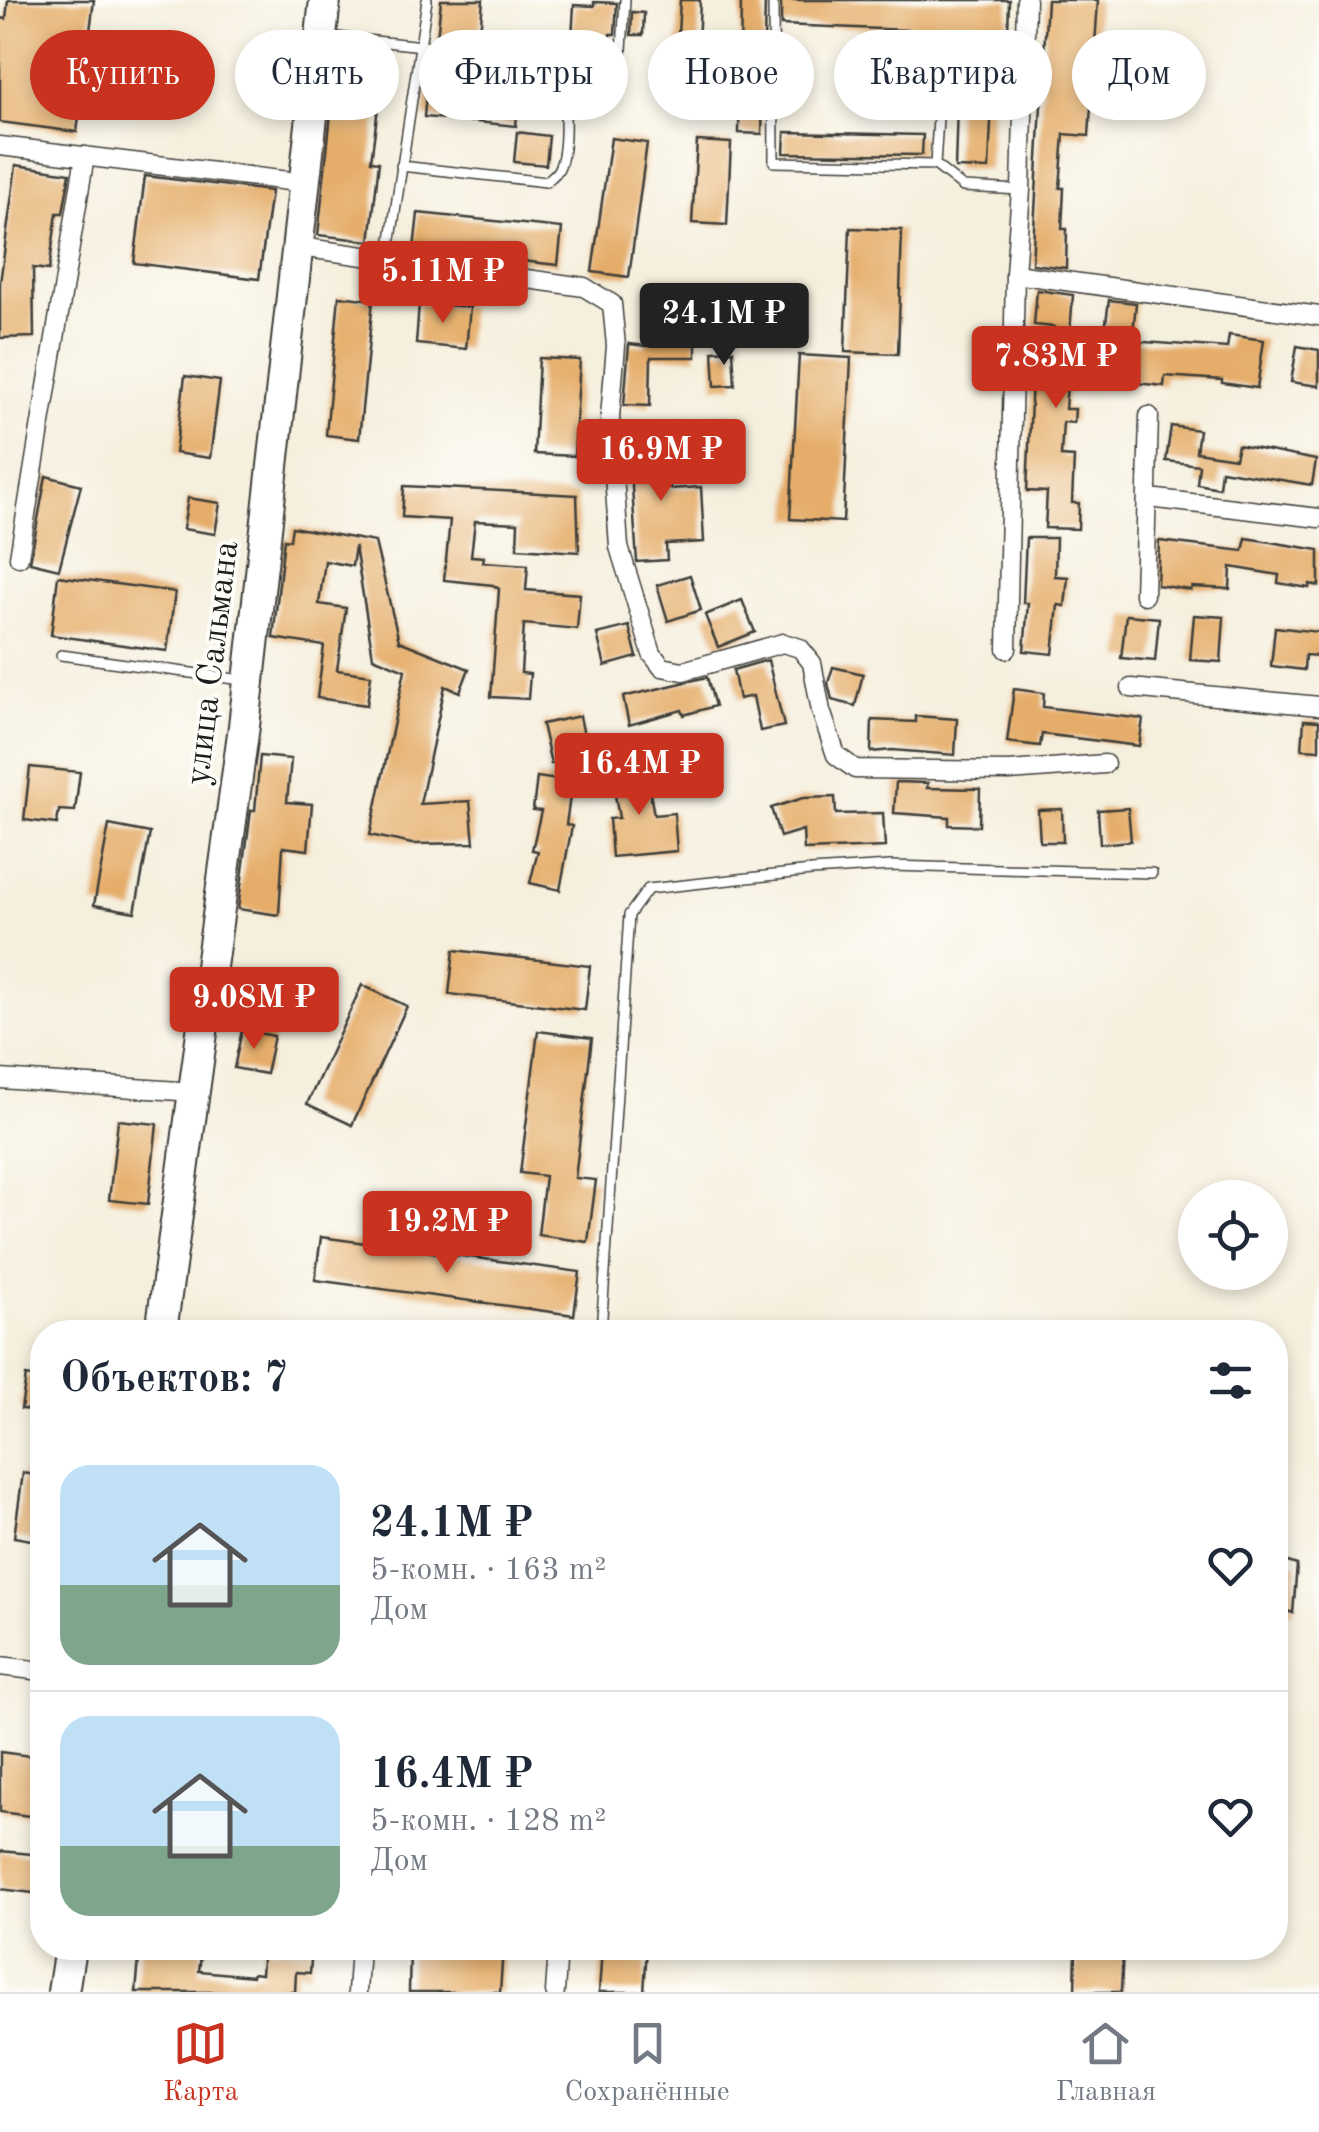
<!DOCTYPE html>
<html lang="ru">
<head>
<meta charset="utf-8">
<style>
	:root { --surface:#fff; --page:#f6f6f7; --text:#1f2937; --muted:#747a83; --line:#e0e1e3; --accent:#c8321e }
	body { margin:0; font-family:"Old Standard TT",serif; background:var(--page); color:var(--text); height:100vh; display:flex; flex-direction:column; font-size:38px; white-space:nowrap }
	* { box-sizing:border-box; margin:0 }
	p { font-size:32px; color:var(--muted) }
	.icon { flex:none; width:55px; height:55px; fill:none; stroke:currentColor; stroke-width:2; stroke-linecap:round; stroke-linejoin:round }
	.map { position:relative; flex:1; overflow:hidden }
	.side { position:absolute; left:30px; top:1320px; width:1258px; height:640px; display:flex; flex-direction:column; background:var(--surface); border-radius:40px; box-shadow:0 5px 15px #0003 }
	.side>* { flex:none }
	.banner { position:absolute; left:30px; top:30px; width:1260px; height:90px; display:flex; gap:20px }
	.controls { position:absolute; left:1178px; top:1180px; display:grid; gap:20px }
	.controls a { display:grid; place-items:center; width:110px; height:110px; border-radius:50%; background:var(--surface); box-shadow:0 5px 15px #0003; font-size:50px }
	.price { position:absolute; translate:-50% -85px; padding:0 22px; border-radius:10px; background:var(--accent); color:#fff; font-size:32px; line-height:65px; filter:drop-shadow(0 2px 5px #0008) }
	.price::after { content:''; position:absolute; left:50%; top:60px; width:30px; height:22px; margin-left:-15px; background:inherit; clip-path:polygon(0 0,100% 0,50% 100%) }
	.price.current { background:#222; color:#fff }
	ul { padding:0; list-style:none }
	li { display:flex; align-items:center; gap:30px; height:250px; padding:0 30px }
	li+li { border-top:2px solid var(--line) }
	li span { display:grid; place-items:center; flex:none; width:280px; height:200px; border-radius:30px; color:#555 }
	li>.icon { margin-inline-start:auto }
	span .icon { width:120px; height:120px; fill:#fffc; stroke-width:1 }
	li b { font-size:42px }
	h2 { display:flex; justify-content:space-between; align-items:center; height:120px; padding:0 30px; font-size:42px }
	.tag { padding:0 35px; border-radius:45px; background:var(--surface); box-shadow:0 5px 15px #0003; font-size:35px; line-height:90px }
	.tag.current { background:var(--accent); color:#fff }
	.tabs { display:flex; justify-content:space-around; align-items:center; height:140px; border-top:2px solid var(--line); background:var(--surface); font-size:28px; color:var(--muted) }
	.tabs a { display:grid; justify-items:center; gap:5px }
	.tabs .current { color:var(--accent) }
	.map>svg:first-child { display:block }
</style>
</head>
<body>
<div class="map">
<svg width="1319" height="1992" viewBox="0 0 1319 1992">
	<rect width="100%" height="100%" fill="#fdfcf7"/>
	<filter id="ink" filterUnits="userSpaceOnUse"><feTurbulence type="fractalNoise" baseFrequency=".01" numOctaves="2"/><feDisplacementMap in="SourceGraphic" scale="20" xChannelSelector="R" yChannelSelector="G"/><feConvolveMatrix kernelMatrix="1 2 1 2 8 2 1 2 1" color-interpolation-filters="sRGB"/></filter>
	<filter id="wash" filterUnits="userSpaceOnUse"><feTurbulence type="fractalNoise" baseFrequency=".0048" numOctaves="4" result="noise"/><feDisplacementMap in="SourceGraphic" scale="40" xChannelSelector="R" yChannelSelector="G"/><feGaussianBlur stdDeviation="2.25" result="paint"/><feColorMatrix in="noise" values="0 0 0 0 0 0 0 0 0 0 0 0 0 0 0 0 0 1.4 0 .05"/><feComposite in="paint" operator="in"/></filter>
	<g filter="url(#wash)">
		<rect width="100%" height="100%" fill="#f5efdd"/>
		<g id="blocks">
			<g fill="#e5ad69">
				<polygon points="8,0 94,0 77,132 0,122 0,18 6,19"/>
				<polygon points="441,0 483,0 479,44 437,39"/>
				<polygon points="680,0 700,0 697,69 676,68"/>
				<polygon points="741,0 765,0 762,134 739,133"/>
				<polygon points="781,0 1009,0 1008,34 781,25"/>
				<polygon points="1047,0 1098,0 1089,136 1064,134 1060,188 1064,188 1062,229 1067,229 1066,268 1032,264"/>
				<polygon points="594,2 617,3 615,34 610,34 606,98 576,96 579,40 572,39 574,5 594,6"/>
				<polygon points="632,12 644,13 643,35 631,35"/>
				<polygon points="338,48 385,54 371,161 379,162 370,241 318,235"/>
				<polygon points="436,56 521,66 516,126 424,117 429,58"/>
				<polygon points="958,72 993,73 989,169 955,168"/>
				<polygon points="517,132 549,136 546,165 514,162"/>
				<polygon points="785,132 923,135 922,155 784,153"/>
				<polygon points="611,138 647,143 629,277 592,272"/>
				<polygon points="697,141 731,143 727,225 692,223"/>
				<polygon points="16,165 70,173 63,213 57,213 49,270 33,268 34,337 0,338 0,283"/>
				<polygon points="145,176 271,191 259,279 134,263"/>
				<polygon points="418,213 562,228 558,265 414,249"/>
				<polygon points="850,228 902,230 898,354 845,352"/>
				<polygon points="1037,290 1073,295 1070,332 1093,333 1090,373 1068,372 1065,409 1075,409 1074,423 1063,422 1061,456 1074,457 1072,503 1079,503 1078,529 1045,528 1047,492 1027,491 1032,378 1051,380 1054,349 1054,327 1034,325"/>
				<polygon points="339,296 373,300 359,439 326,435"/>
				<polygon points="649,300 675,302 673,333 696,333 696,357 651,357 650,406 624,405 629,344 646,346"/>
				<polygon points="1109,300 1136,303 1133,333 1105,330"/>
				<polygon points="419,303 470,307 466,349 416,344"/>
				<polygon points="1229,335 1264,340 1257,388 1222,383 1222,380 1165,376 1164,386 1127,382 1131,341 1227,348"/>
				<polygon points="1297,346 1319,350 1319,386 1291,382"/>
				<polygon points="733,350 735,385 715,386 713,351"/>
				<polygon points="799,355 851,358 843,522 790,519"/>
				<polygon points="539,358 580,360 574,456 534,454"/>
				<polygon points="185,376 220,381 210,458 175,453"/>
				<polygon points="1171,426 1199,430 1196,452 1235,458 1238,445 1316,460 1312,485 1221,470 1219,488 1197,484 1199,465 1166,461"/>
				<polygon points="666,439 670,489 701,487 704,542 666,544 667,560 637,562 629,442"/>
				<polygon points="46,476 81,485 59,569 30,562"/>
				<polygon points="404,486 577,495 579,552 517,548 518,523 475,521 471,556 484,557 483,562 528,565 526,590 580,594 577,629 524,624 521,673 530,674 528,699 491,697 499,589 493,585 444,580 450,520 402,517"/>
				<polygon points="188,498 220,503 215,534 183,529"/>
				<polygon points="292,527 375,542 399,641 469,669 460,692 445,686 420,804 470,801 474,843 412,844 370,835 405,670 373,657 355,546 352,566 325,561 319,604 346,608 337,670 371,675 367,705 317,698 324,646 273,638 284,539 290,540"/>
				<polygon points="1026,538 1056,538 1055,576 1068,577 1065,606 1058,605 1053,654 1024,651 1028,603 1023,603"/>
				<polygon points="1246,538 1319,550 1319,586 1310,584 1309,588 1278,583 1279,575 1231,567 1230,589 1192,587 1191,590 1157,585 1159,541 1243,551"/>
				<polygon points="690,575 701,610 668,621 657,585"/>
				<polygon points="58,576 175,592 167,651 51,635"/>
				<polygon points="742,600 755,632 718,647 705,615"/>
				<polygon points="1126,615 1159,618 1155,661 1121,658"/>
				<polygon points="1194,615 1224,617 1221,662 1190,660"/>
				<polygon points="629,626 637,657 605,666 597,634"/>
				<polygon points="1275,627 1319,632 1319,656 1305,655 1304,670 1271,666"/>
				<polygon points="768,660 784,726 760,731 753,696 739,699 733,670"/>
				<polygon points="833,667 863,674 855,706 832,700 828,683"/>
				<polygon points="707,677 715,706 684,715 682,710 629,725 623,697"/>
				<polygon points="1014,689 1044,693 1043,707 1143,719 1139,746 1042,734 1040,746 1007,742"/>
				<polygon points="580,716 588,756 551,764 542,724"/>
				<polygon points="916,716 957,719 955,755 892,750 871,752 872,720 916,722"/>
				<polygon points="1304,720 1319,721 1319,750 1302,749"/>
				<polygon points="260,756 291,759 287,802 312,804 308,850 283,847 279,915 238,909 251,810 255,810"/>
				<polygon points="645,766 654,815 674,813 677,851 612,857 609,819 619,818 611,772"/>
				<polygon points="30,767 80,772 75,811 59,810 57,824 24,820"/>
				<polygon points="537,777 572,782 566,825 572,826 560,890 530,883 538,851 532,850 541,811 533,810"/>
				<polygon points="896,782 928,783 927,788 980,789 979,826 949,825 949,817 894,813"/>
				<polygon points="835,797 836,814 883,813 885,847 804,850 803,830 780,837 771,808 803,798"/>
				<polygon points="1128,808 1131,841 1100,844 1098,810"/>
				<polygon points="1062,809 1063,842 1040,842 1038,810"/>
				<polygon points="109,825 150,833 135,912 94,905"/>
				<polygon points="454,950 590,966 585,1010 449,994"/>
				<polygon points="362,985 407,1006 352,1125 307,1104"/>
				<polygon points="242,1030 274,1036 266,1074 234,1068"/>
				<polygon points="538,1031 592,1038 575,1178 596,1180 588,1242 538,1235 545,1176 520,1173"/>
				<polygon points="118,1120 157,1124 148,1204 109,1200"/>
				<polygon points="321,1237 580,1272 574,1315 315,1280"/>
				<polygon points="26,1376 42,1379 42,1412 21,1409"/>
				<polygon points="23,1473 42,1476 42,1542 14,1537"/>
				<polygon points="1275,1558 1297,1565 1293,1613 1275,1607"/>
				<polygon points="0,1752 38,1757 30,1816 0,1812"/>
				<polygon points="0,1851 42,1855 42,1894 0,1889"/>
				<polygon points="140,1948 202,1948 199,1971 252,1976 253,1973 261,1974 263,1948 312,1948 310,1973 296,1972 295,1992 136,1992"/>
				<polygon points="410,1948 503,1948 500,1992 409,1992"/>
				<polygon points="602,1948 647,1948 644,1992 599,1992"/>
				<polygon points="1076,1948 1123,1948 1121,1992 1075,1992"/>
			</g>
		</g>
	</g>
	<g filter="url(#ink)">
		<use href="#blocks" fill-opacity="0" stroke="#3d3c39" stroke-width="2.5"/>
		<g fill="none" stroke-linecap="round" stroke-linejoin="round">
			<defs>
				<g id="lane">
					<polyline points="773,0 774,162 935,165"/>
					<path d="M327,36L538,58L558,67C566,87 569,152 558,170C555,175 550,178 546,182L401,166"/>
					<polyline points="941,72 935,165 963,187 1021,190"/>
					<polyline points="620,84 625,0"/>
					<polyline points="388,259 427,0"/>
					<polyline points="61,655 242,680"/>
					<polyline points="601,1332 629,915 648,889 811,871 890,866 1152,873"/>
				</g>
				<g id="street">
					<polyline points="0,146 305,183"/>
					<polyline points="300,247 584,287 612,304 616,346 610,417 619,547 652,654 662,667 683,671 783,643 800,648 812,663 821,711 836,755 855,769 1009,771 1105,764"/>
					<polyline points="1015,274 1319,316"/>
					<polyline points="1149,498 1319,518"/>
					<polyline points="19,557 85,156"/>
					<polyline points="1144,595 1149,416"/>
					<polyline points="1007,649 1015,274 1021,190 1026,0"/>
					<polyline points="1131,688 1319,706"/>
					<polyline points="0,1079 194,1092"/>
					<polyline points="0,1666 42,1671"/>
					<polyline points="357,1992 360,1948"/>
					<polyline points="555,1992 558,1948"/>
				</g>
				<g id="primary">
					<polyline points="161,1332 244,726 325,0"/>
					<polyline points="63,1992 70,1948"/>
				</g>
			</defs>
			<use href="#lane" stroke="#3d3c39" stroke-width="12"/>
			<use href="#street" stroke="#3d3c39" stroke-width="21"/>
			<use href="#primary" stroke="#3d3c39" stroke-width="34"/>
			<use href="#lane" stroke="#fff" stroke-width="9"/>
			<use href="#street" stroke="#fff" stroke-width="18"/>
			<use href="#primary" stroke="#fff" stroke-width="30"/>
		</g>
	</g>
	<g text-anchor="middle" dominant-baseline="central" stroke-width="8" stroke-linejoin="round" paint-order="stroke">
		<g font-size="35" fill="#1c1c1c" stroke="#fdfcf7">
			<text transform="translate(213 663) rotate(-83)">улица Сальмана</text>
		</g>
	</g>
</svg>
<div class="controls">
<a><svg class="icon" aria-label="locate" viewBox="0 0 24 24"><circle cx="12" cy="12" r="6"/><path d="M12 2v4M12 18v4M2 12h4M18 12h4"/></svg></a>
</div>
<b class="price" style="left:443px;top:326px">5.11M ₽</b>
<b class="price current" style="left:724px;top:368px">24.1M ₽</b>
<b class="price" style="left:1056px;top:411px">7.83M ₽</b>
<b class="price" style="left:661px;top:504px">16.9M ₽</b>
<b class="price" style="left:639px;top:818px">16.4M ₽</b>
<b class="price" style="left:254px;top:1052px">9.08M ₽</b>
<b class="price" style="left:447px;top:1276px">19.2M ₽</b>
<div class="banner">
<a class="tag current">Купить</a>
<a class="tag">Снять</a>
<a class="tag">Фильтры</a>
<a class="tag">Новое</a>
<a class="tag">Квартира</a>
<a class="tag">Дом</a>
</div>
<section class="side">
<h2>Объектов: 7<svg class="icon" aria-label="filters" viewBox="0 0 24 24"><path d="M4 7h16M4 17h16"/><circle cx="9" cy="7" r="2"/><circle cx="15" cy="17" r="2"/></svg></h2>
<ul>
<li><span style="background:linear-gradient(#bfe0f5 60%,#7fa58c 0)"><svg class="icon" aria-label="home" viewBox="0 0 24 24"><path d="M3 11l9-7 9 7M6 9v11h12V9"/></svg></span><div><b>24.1M ₽</b><p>5-комн. · 163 m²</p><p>Дом</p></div><svg class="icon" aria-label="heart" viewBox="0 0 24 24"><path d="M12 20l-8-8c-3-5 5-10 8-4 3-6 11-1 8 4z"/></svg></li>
<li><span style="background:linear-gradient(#bfe0f5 65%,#7fa58c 0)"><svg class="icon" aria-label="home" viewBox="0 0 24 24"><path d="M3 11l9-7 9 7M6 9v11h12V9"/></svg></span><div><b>16.4M ₽</b><p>5-комн. · 128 m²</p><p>Дом</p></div><svg class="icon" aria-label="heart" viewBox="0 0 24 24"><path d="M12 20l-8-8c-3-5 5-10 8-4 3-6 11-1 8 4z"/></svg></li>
</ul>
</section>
</div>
<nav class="tabs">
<a class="current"><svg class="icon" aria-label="map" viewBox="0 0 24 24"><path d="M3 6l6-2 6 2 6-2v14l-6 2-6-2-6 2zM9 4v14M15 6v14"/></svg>Карта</a>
<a><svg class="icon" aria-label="saved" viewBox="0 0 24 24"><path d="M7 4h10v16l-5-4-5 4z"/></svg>Сохранённые</a>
<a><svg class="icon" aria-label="home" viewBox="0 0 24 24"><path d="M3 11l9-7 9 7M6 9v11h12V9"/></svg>Главная</a>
</nav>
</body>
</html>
